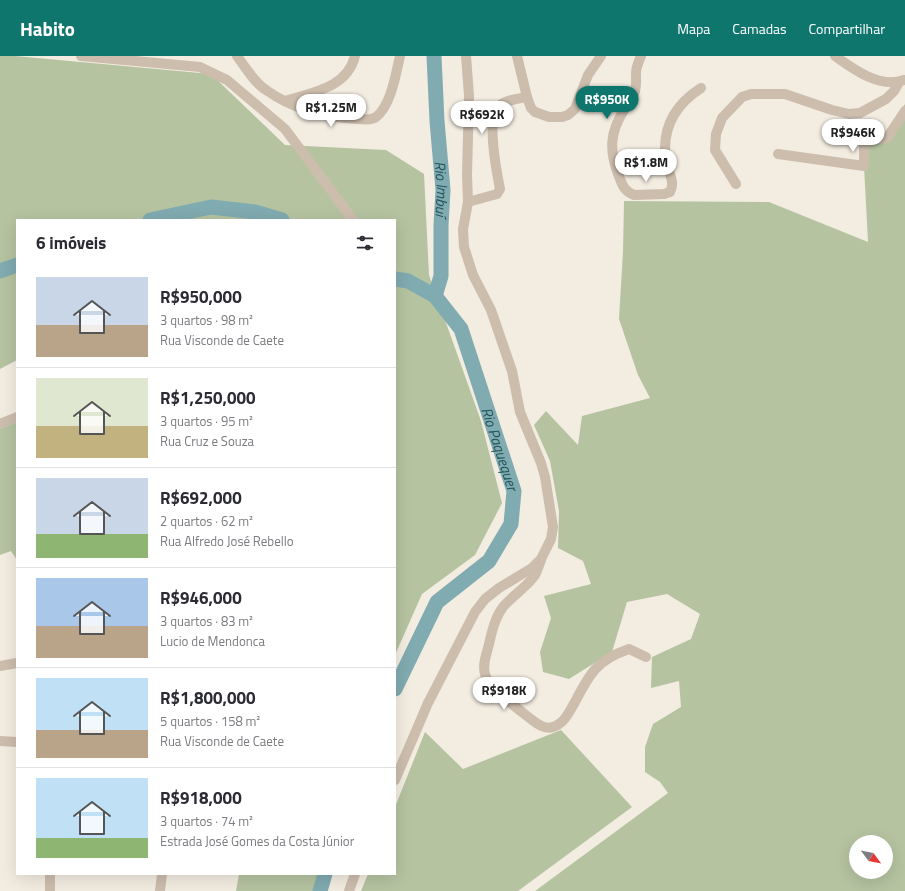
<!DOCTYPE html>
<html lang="pt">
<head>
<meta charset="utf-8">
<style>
	:root { --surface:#fff; --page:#f2f2f3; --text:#2b2b33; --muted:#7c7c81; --line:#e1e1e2; --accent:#0f766e }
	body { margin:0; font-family:"Titillium Web",sans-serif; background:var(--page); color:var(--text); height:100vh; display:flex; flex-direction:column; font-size:15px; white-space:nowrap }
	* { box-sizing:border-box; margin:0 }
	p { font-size:13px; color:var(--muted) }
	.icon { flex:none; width:22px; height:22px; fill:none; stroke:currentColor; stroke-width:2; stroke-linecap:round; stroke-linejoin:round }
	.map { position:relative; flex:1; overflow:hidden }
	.sheet { position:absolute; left:16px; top:163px; width:380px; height:656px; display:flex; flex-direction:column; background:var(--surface); border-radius:0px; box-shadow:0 4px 16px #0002 }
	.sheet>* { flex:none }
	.needle { width:26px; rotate:122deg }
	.buttons { position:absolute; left:849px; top:779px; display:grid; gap:8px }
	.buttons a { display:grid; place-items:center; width:44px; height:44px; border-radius:50%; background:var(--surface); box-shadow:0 4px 16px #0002; font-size:20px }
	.price { position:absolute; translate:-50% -34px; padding:0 9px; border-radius:14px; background:#fff; color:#222; font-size:13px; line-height:26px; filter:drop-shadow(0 1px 2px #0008) }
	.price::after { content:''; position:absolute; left:50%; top:24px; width:12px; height:9px; margin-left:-6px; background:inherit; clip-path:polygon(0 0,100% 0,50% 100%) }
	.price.active { background:var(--accent); color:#fff }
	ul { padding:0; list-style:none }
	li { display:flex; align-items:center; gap:12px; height:100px; padding:0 20px }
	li+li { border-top:1px solid var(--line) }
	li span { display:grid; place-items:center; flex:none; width:112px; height:80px; border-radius:0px; color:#555 }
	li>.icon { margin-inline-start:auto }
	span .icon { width:48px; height:48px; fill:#fffc; stroke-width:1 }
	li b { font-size:17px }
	h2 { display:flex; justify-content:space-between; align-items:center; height:48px; padding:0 20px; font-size:17px }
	header { display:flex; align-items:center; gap:24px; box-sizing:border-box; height:56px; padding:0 20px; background:var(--accent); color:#fff }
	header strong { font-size:19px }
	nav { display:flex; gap:22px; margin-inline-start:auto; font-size:14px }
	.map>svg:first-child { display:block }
</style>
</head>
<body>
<header>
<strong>Habito</strong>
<nav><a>Mapa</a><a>Camadas</a><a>Compartilhar</a></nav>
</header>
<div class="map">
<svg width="905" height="835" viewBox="0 0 905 835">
	<rect width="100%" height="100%" fill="#f3ece1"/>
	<g fill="#b5c3a1" fill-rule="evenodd">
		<polygon points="0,0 15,0 211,18 285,89 386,94 424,118 429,219 481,365 502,447 475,499 422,538 395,599 395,164 17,164 17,304 0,313"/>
		<path d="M905,48V835H535L668,737L660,726L645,716V691L653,668L681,651L679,625L651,632L652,601L691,583L700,558L667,538L627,546L612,596L569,623L543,616L540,596L551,562L544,540L591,528L583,505L558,492L559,455L550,405L534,369L546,355L578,389L582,360L650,342L638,319L619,263L623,196L624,145L769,146L868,186L864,110V85L884,82ZM856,786H886V816H856Z"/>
		<polygon points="17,366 17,504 11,495 0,499 0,373"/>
		<polygon points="561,674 632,751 518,835 361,835 368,818 395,818 395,751 425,676 463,713"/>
		<polygon points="239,818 318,818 314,835 236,835"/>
	</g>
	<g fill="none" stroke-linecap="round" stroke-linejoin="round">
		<g stroke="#80abb0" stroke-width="15">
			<path id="s1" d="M434,0L437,65L443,134L441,169V220L435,240"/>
			<polyline points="150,164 211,151 255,156 282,164"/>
			<polyline points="0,215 17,209"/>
			<path id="s2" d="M395,223L408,225L435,240L461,273L514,435L511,468L489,505L437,546L395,633"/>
			<polyline points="320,835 325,818"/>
		</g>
		<g stroke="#ccbdad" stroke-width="10">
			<polyline points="81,0 200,11 227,24 285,73 353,164"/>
			<path d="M237,0C245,11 254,26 266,34C293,53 326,62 358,63C364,63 371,65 376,61C391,50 396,17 400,0"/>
			<polyline points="517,0 527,41 531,52 535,56 549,61 562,61 568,59 575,53 588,19 601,0"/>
			<path d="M641,0C639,5 636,11 636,17C636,25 637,31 634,38C632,44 627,49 624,54C610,76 609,94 618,118C622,127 623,135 634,139L664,138L670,136C675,127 670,119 667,110C660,76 673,50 701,32"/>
			<path d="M835,0C853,13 880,33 904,24"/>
			<path d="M285,45C313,36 347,32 355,0"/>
			<polyline points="778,98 864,110 864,85 887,82 905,55"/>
			<polyline points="736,128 715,94 716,78 722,62 742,41 751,38 785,38 832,54 849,58 860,57 886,43 894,35 899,26"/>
			<path d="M468,146L497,138L500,133C497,118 486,62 498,51C504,44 518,43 527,41"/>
			<polyline points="0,368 17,361"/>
			<path d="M541,504C539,509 538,514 535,519C527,531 512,540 503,551C495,562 492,575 489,588C487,597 482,608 485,618C488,632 515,650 527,660C537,668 547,677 559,668C567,663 570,654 575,646C590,617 597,604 629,593L646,601"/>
			<polyline points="0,610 17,607"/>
			<polyline points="0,685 17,686"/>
			<polyline points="395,724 428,647 475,556 485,543 499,532 532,512 541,503 551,483 553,471 545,421 541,407 520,356 512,315 491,254 473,219 464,191 463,173 468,146 467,119 469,40 466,0"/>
			<polyline points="50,835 50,818"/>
			<polyline points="160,835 162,818"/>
			<polyline points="349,835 355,818"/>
		</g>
	</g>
	<g text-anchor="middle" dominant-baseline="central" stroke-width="3" stroke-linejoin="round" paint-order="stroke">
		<g font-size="15" font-style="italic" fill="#21545c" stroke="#faf6ee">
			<text stroke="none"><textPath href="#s1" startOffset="133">Rio Imbuí</textPath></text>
			<text stroke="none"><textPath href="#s2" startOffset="212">Rio Paquequer</textPath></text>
		</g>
	</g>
</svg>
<div class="buttons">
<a><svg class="needle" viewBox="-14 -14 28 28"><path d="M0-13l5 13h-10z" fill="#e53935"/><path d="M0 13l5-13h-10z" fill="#7c7c81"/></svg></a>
</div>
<b class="price active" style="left:607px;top:64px">R$950K</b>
<b class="price" style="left:331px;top:72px">R$1.25M</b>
<b class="price" style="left:482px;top:79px">R$692K</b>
<b class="price" style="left:853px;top:97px">R$946K</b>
<b class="price" style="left:646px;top:127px">R$1.8M</b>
<b class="price" style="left:504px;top:655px">R$918K</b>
<section class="sheet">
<h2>6 imóveis<svg class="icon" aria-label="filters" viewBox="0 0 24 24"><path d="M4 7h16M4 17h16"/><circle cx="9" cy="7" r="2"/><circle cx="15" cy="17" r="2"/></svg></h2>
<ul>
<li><span style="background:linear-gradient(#c9d6e8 60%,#b9a48a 0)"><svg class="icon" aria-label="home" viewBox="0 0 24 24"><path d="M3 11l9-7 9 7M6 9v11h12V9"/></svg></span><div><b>R$950,000</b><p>3 quartos · 98 m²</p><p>Rua Visconde de Caete</p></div></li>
<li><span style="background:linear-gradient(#dfe7d0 60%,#c2b280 0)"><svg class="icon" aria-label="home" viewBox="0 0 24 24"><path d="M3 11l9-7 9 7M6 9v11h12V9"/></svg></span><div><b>R$1,250,000</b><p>3 quartos · 95 m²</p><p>Rua Cruz e Souza</p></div></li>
<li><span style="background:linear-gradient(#c9d6e8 70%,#8fb573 0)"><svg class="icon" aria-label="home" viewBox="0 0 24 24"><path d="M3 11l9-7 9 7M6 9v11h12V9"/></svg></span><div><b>R$692,000</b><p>2 quartos · 62 m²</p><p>Rua Alfredo José Rebello</p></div></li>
<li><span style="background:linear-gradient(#a9c7e8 60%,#b9a48a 0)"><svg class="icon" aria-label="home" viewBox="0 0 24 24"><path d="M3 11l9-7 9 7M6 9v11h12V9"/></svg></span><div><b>R$946,000</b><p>3 quartos · 83 m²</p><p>Lucio de Mendonca</p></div></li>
<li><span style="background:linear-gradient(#bfe0f5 65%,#b9a48a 0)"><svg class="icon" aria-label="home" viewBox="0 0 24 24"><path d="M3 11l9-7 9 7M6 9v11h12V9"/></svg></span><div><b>R$1,800,000</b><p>5 quartos · 158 m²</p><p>Rua Visconde de Caete</p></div></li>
<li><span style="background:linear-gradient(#bfe0f5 75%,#8fb573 0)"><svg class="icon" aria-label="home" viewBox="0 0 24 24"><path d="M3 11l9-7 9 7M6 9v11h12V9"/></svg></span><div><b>R$918,000</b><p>3 quartos · 74 m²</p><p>Estrada José Gomes da Costa Júnior</p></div></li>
</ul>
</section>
</div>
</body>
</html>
